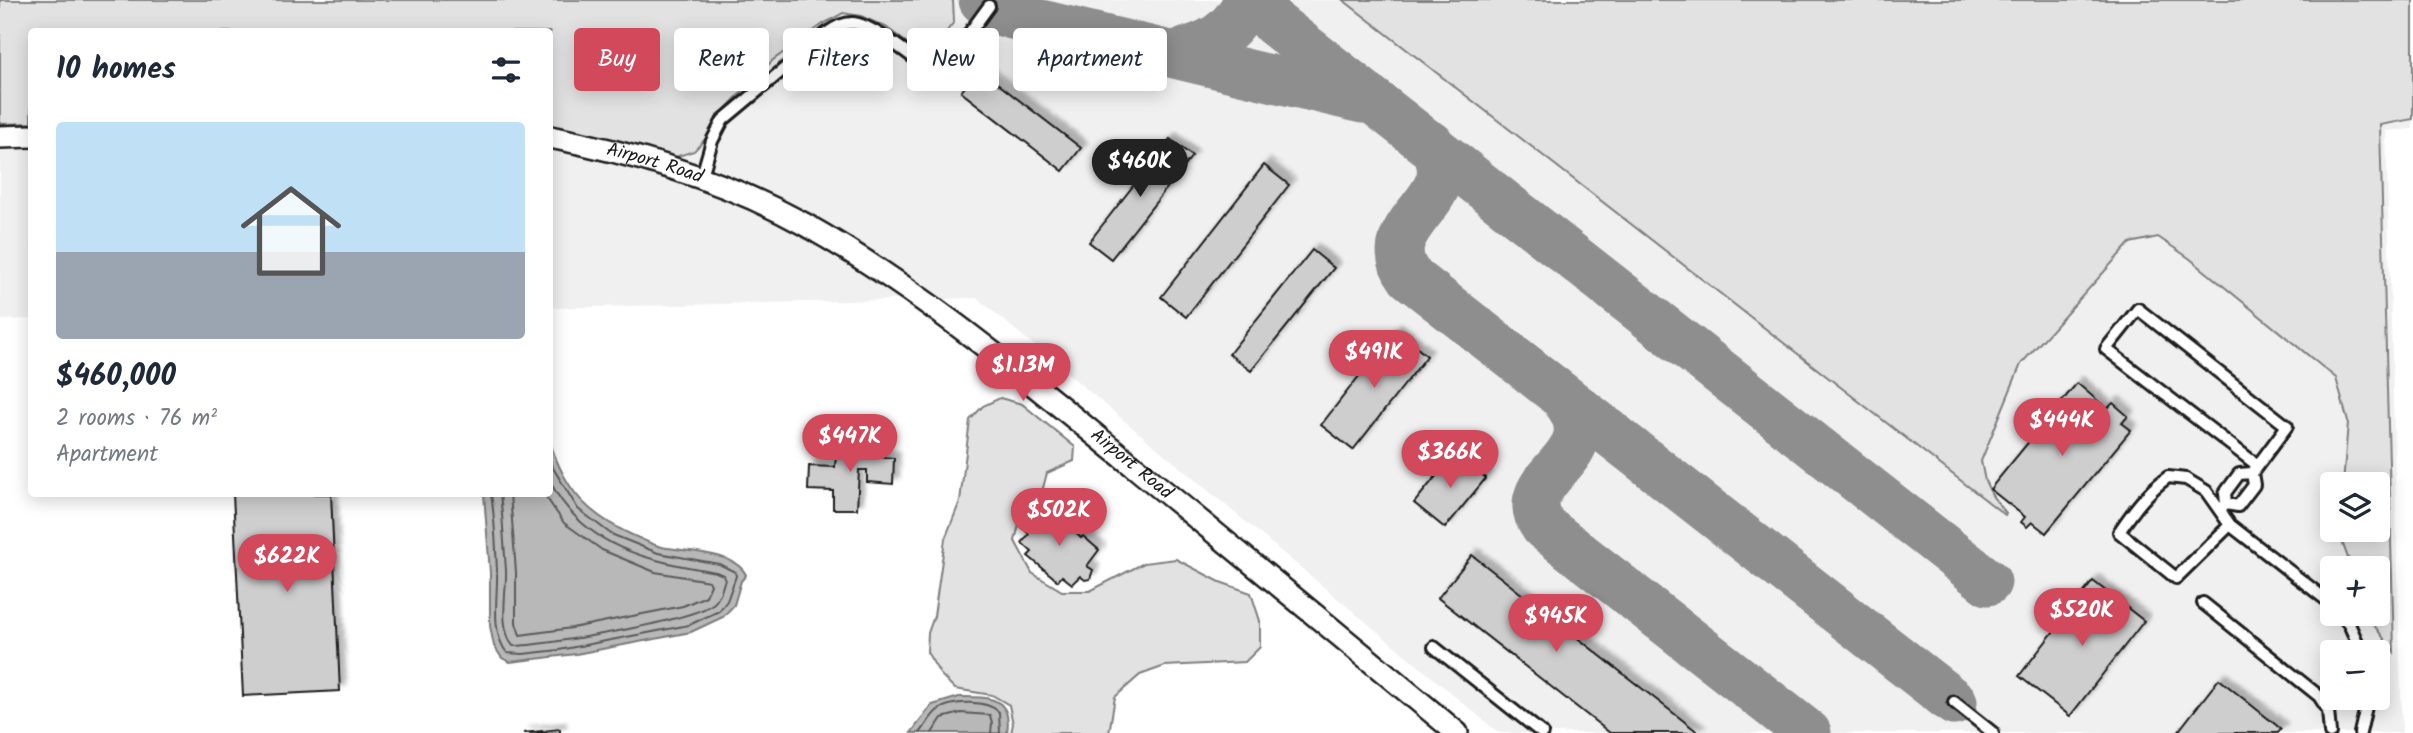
<!DOCTYPE html>
<html lang="en">
<head>
<meta charset="utf-8">
<style>
	:root { --surface:#fff; --page:#f2f2f3; --text:#1f2937; --muted:#747a83; --line:#e0e1e3; --accent:#d1495b }
	body { margin:0; font-family:Kalam,sans-serif; background:var(--page); color:var(--text); height:100vh; display:flex; flex-direction:column; font-size:26px; white-space:nowrap }
	* { box-sizing:border-box; margin:0 }
	p { font-size:23px; color:var(--muted) }
	.icon { flex:none; width:38px; height:38px; fill:none; stroke:currentColor; stroke-width:2; stroke-linecap:round; stroke-linejoin:round }
	.map { position:relative; flex:1; overflow:hidden }
	.side { position:absolute; left:28px; top:28px; width:525px; height:469px; display:flex; flex-direction:column; background:var(--surface); border-radius:7px; box-shadow:0 4px 18px #0003 }
	.side>* { flex:none }
	.hud { position:absolute; left:574px; top:28px; width:665px; height:63px; display:flex; gap:14px }
	.fabs { position:absolute; left:2320px; top:472px; display:grid; gap:14px }
	.fabs a { display:grid; place-items:center; width:70px; height:70px; border-radius:7px; background:var(--surface); box-shadow:0 4px 18px #0003; font-size:35px }
	.price { position:absolute; translate:-50% -60px; padding:0 16px; border-radius:24px; background:var(--accent); color:#fff; font-size:23px; line-height:46px; filter:drop-shadow(0 2px 4px #0008) }
	.price::after { content:''; position:absolute; left:50%; top:42px; width:21px; height:16px; margin-left:-10px; background:inherit; clip-path:polygon(0 0,100% 0,50% 100%) }
	.price.current { background:#222; color:#fff }
	ul { padding:0; list-style:none }
	li { display:grid; align-content:center; gap:14px; height:371px; padding:0 28px }
	li+li { border-top:2px solid var(--line) }
	li span { display:grid; place-items:center; height:217px; border-radius:7px; color:#555 }
	li>.icon { margin-inline-start:auto }
	span .icon { width:126px; height:126px; fill:#fffc; stroke-width:1 }
	li b { font-size:30px }
	h2 { display:flex; justify-content:space-between; align-items:center; height:84px; padding:0 28px; font-size:30px }
	.pill { padding:0 24px; border-radius:7px; background:var(--surface); box-shadow:0 4px 18px #0003; font-size:24px; line-height:63px }
	.pill.current { background:var(--accent); color:#fff }
	.map>svg:first-child { display:block }
</style>
</head>
<body>
<div class="map">
<svg width="2413" height="733" viewBox="0 0 2413 733">
	<defs>
		<filter id="shadow"><feDropShadow dx="6" dy="-6" stdDeviation="2" flood-color="#0004"/></filter>
	</defs>
	<rect width="100%" height="100%" fill="#fff"/>
	<filter id="ink" filterUnits="userSpaceOnUse"><feTurbulence type="fractalNoise" baseFrequency=".0143" numOctaves="2"/><feDisplacementMap in="SourceGraphic" scale="14" xChannelSelector="R" yChannelSelector="G"/><feConvolveMatrix kernelMatrix="1 2 1 2 8 2 1 2 1" color-interpolation-filters="sRGB"/></filter>
	<g filter="url(#ink)">
		<path fill="#f0f0f0" fill-rule="evenodd" d="M0,0H2413V129L2386,131L2402,733H1499L977,298L550,308V32H32L31,319L0,320ZM2333,485H2378V530H2333ZM2333,569H2378V614H2333ZM2333,653H2378V698H2333Z"/>
		<g fill="#e2e2e2" stroke="#7f7f7f" stroke-width="2">
			<polygon points="0,0 953,0 954,22 930,52 916,50 886,27 861,16 843,13 823,24 773,60 726,108 709,135 694,151 669,159 550,128 550,32 32,32 31,123 0,124"/>
			<polygon points="1343,0 2413,0 2413,119 2380,125 2394,652 2373,624 2369,614 2378,614 2378,569 2352,569 2340,536 2340,530 2378,530 2378,485 2343,485 2348,422 2336,378 2189,258 2158,237 2130,243 2021,364 1981,461 1985,481 1993,497 2006,513 2005,515"/>
			<polygon points="1000,398 1022,404 1075,447 1074,461 1047,473 1043,488 1034,504 1020,520 1015,541 1032,573 1062,591 1090,591 1144,563 1176,559 1220,582 1251,593 1260,621 1260,647 1245,662 1165,666 1140,675 1115,697 1109,733 1011,733 1013,724 1009,705 992,695 955,689 940,674 927,652 928,633 934,616 945,539 960,501 970,420 983,406"/>
		</g>
		<g fill="#b8b8b8" stroke="#7a7a7a" stroke-width="2">
			<path d="M550,442C565,490 587,514 632,535C642,539 652,545 662,547C685,552 735,551 746,575L741,581L734,605L723,617L691,632L576,654L510,662L502,658L494,646L490,626V573L484,494H550Z"/>
			<path d="M959,697C987,697 1013,696 1007,733H911L932,705Z"/>
		</g>
		<g fill="none" stroke-linecap="round" stroke-linejoin="round">
			<g stroke="#5a5a5a" stroke-width="2">
				<path d="M491,494C495,519 496,546 497,572C498,598 490,631 507,653L523,654L559,650L689,625L719,611L727,601L736,576L735,572L719,564L658,553L611,534L578,509L550,463"/>
				<path d="M500,494C503,519 504,545 506,570C507,593 498,627 513,646C543,646 694,621 714,603C721,597 722,587 725,579L723,575L716,572C648,561 585,548 550,482"/>
				<polyline points="510,494 516,572 516,623 520,635 572,628 683,606 706,596 711,585 709,581 655,572 602,550 564,523 544,494"/>
				<path d="M920,733C926,726 931,715 938,710C953,700 987,700 999,712L1000,733"/>
				<polyline points="932,733 942,718 961,713 990,715 992,723 991,733"/>
			</g>
			<g stroke="#8e8e8e" stroke-width="47">
				<polyline points="982,0 995,11 1012,16 1362,100"/>
				<polyline points="1260,0 1261,5 1274,23 1988,582"/>
				<path d="M1174,54C1208,45 1232,35 1247,0"/>
				<path d="M1431,144C1471,200 1369,223 1410,277L1954,702"/>
				<path d="M1565,400C1612,459 1507,476 1544,527L1808,733"/>
			</g>
		</g>
		<g fill="#cecece" stroke="#1c1c1c" stroke-width="2" filter="url(#shadow)">
			<polygon points="979,69 1081,148 1063,171 961,92"/>
			<polygon points="1170,139 1192,156 1111,259 1089,242"/>
			<polygon points="1264,165 1289,185 1186,317 1161,297"/>
			<polygon points="1312,250 1334,268 1251,371 1229,354"/>
			<polygon points="1395,330 1427,356 1353,450 1321,425"/>
			<polygon points="2077,383 2107,409 2113,403 2128,416 2122,423 2131,430 2046,533 2032,522 2027,527 2021,522 2025,517 1990,489"/>
			<polygon points="837,444 868,445 867,456 894,458 893,484 867,482 867,470 859,470 857,509 833,509 833,491 808,490 809,466 835,467"/>
			<polygon points="1455,453 1486,478 1445,528 1414,503"/>
			<polygon points="233,494 331,494 340,691 243,696"/>
			<polygon points="1047,507 1081,538 1083,536 1099,550 1087,566 1093,570 1090,579 1085,580 1080,576 1072,584 1062,576 1058,581 1028,556 1032,552 1022,543 1029,534 1024,529 1023,524 1027,519 1031,519 1036,522"/>
			<polygon points="1472,555 1626,676 1699,733 1610,733 1438,598"/>
			<polygon points="2093,581 2144,621 2070,716 2019,676"/>
			<polygon points="2219,679 2281,729 2278,733 2177,733"/>
			<polygon points="560,729 560,733 523,733"/>
		</g>
		<g fill="none" stroke-linecap="round" stroke-linejoin="round">
			<defs>
				<g id="service">
					<path d="M701,179L712,141L723,120L827,33C834,28 843,23 852,23C872,23 920,63 938,76L989,6"/>
					<polyline points="2226,504 2238,506 2254,485 2252,473 2287,426 2138,309 2106,349 2257,465"/>
					<polyline points="2222,508 2226,504 2225,493 2239,474 2252,473"/>
					<path d="M2230,525L2176,578L2119,532C2134,510 2147,492 2168,477L2186,479L2206,491L2230,525L2333,605"/>
					<polyline points="2203,603 2319,696 2328,710 2330,733"/>
					<polyline points="2341,614 2349,624 2362,653"/>
					<polyline points="1434,647 1542,733"/>
					<polyline points="1954,702 1993,733"/>
					<polyline points="2360,733 2368,698"/>
				</g>
				<g id="minor">
					<polyline points="0,137 32,136"/>
					<path id="s1" d="M550,137C637,154 726,181 804,224C925,292 1030,382 1137,469C1244,557 1351,644 1457,733"/>
				</g>
			</defs>
			<use href="#service" stroke="#1c1c1c" stroke-width="16"/>
			<use href="#minor" stroke="#1c1c1c" stroke-width="26"/>
			<use href="#service" stroke="#fff" stroke-width="10"/>
			<use href="#minor" stroke="#fff" stroke-width="21"/>
		</g>
	</g>
	<g text-anchor="middle" dominant-baseline="central" stroke-width="7" stroke-linejoin="round" paint-order="stroke">
		<g font-size="19" fill="#1c1c1c" stroke="#fff">
			<text stroke="none"><textPath href="#s1" startOffset="108">Airport Road</textPath></text>
			<text stroke="none"><textPath href="#s1" startOffset="676">Airport Road</textPath></text>
		</g>
	</g>
</svg>
<div class="fabs">
<a><svg class="icon" aria-label="layers" viewBox="0 0 24 24"><path d="M12 4l9 5-9 5-9-5zM3 14l9 5 9-5"/></svg></a>
<a>+</a>
<a>−</a>
</div>
<b class="price current" style="left:1140px;top:199px">$460K</b>
<b class="price" style="left:1374px;top:390px">$491K</b>
<b class="price" style="left:1023px;top:403px">$1.13M</b>
<b class="price" style="left:2062px;top:458px">$444K</b>
<b class="price" style="left:850px;top:474px">$447K</b>
<b class="price" style="left:1450px;top:490px">$366K</b>
<b class="price" style="left:1059px;top:548px">$502K</b>
<b class="price" style="left:287px;top:594px">$622K</b>
<b class="price" style="left:2082px;top:648px">$520K</b>
<b class="price" style="left:1556px;top:654px">$945K</b>
<div class="hud">
<a class="pill current">Buy</a>
<a class="pill">Rent</a>
<a class="pill">Filters</a>
<a class="pill">New</a>
<a class="pill">Apartment</a>
</div>
<section class="side">
<h2>10 homes<svg class="icon" aria-label="filters" viewBox="0 0 24 24"><path d="M4 7h16M4 17h16"/><circle cx="9" cy="7" r="2"/><circle cx="15" cy="17" r="2"/></svg></h2>
<ul>
<li><span style="background:linear-gradient(#bfe0f5 60%,#9aa5b1 0)"><svg class="icon" aria-label="home" viewBox="0 0 24 24"><path d="M3 11l9-7 9 7M6 9v11h12V9"/></svg></span><div><b>$460,000</b><p>2 rooms · 76 m²</p><p>Apartment</p></div></li>
</ul>
</section>
</div>
</body>
</html>
